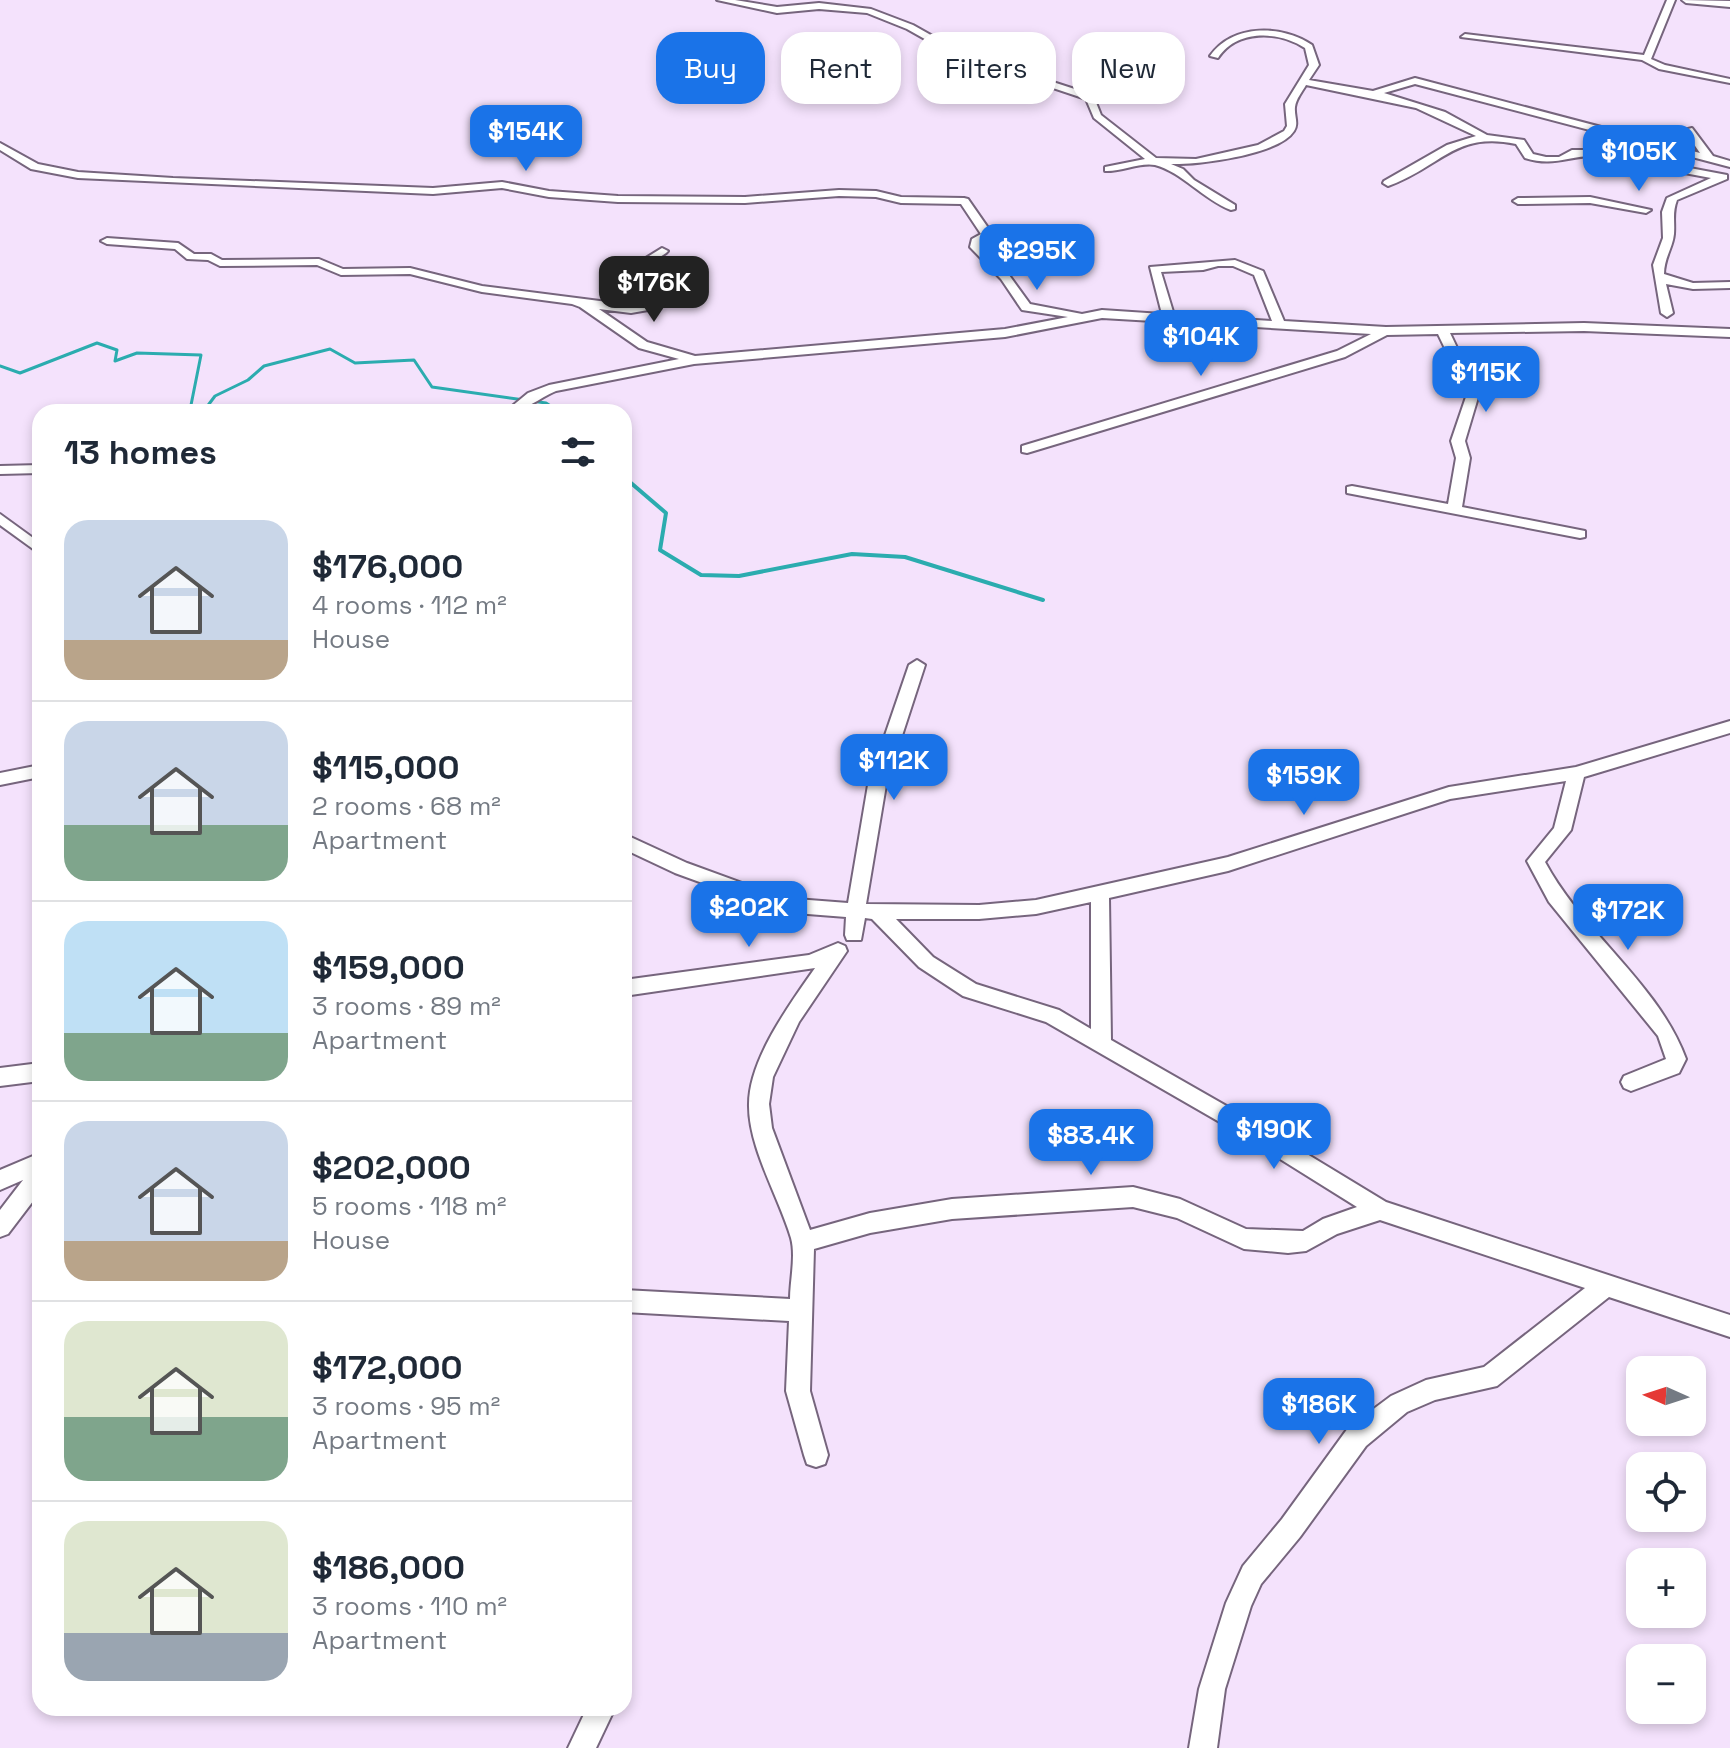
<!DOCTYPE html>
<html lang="en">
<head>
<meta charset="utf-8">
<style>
	:root { --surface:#fff; --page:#f6f6f7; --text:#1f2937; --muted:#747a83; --line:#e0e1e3; --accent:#1a73e8 }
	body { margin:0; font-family:"Space Grotesk",sans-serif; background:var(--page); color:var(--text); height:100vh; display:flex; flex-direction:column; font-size:30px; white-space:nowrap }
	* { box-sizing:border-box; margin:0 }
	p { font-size:26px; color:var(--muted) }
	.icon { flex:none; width:44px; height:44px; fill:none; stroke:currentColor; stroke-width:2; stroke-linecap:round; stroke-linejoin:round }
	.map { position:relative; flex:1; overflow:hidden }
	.details { position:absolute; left:32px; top:404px; width:600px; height:1312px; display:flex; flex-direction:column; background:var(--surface); border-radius:24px; box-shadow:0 4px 12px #0003 }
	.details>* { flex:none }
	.guide { position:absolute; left:656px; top:32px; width:760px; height:72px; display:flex; gap:16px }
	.needle { width:52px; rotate:273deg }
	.fabs { position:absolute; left:1626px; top:1356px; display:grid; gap:16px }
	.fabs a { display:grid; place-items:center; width:80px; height:80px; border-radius:16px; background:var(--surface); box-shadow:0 4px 12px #0003; font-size:40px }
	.price { position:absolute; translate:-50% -68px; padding:0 18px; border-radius:16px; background:var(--accent); color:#fff; font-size:26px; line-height:52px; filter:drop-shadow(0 2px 4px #0008) }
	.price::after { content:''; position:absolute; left:50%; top:48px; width:24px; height:18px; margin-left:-12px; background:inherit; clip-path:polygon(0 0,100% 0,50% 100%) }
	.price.current { background:#222; color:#fff }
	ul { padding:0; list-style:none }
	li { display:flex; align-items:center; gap:24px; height:200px; padding:0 32px }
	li+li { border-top:2px solid var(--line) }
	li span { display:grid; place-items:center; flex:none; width:224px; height:160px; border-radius:24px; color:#555 }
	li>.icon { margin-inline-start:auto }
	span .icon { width:96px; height:96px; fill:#fffc; stroke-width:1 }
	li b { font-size:34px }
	h2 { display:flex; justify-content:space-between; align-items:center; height:96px; padding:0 32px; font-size:34px }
	.chip { padding:0 28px; border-radius:24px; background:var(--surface); box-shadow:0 4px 12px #0003; font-size:28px; line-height:72px }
	.chip.current { background:var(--accent); color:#fff }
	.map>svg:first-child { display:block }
</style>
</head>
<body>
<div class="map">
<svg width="1730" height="1748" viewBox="0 0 1730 1748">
	<rect width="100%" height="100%" fill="#f4e2fc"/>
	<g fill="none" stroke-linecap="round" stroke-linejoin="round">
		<g stroke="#2bacaf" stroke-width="3">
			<polyline points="0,366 20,373 97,343 117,350 115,361 137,353 201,355 191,405 206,408 215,396 248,380 264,366 330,349 355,363 414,360 432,387 546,403 560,412"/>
			<polyline points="624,454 628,457 624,462"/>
		</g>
		<polyline stroke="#2bacaf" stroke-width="4" points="624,477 666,513 660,550 701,575 739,576 852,554 905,557 1043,600"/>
		<defs>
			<g id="minor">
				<path d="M717,0H735L777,7L819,3L871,9L913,25L984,65L1019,71L1093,95L1101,115L1156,158L1196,159L1258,145L1284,131L1287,126L1285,104L1309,65L1305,48C1279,31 1237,29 1218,58L1210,56C1233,23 1283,25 1312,45L1319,65L1309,80L1373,91L1415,78L1700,153L1684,130L1692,128L1713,156L1730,161V167L1415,84L1384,93L1445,112L1487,135L1524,140L1533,154L1546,157H1559L1572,150H1594L1727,175V179L1677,200C1672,213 1675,221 1674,234C1673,247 1664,258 1664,274L1693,283L1730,282V288L1693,289L1666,284L1673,313L1667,317L1661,313L1653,265L1663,238L1662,212L1667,198L1711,178L1594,156C1567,156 1554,167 1525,158L1516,144C1454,131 1440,168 1388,186L1383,183L1384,181L1447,145L1476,136L1416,108L1306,85C1302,92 1296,99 1295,107C1294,116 1299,123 1294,131C1279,155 1198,165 1171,164L1183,169L1194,180L1235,205V209L1231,210C1204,200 1182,172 1155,165C1140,162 1121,172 1105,171V167L1145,159L1094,118L1086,99L1014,75L978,69L907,29L867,13L819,9L777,13Z"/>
				<polygon points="1667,0 1675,0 1651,59 1665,65 1730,79 1730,83 1659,69 1642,60 1461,37 1465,34 1644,55"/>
				<polygon points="1682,0 1730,1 1730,7 1686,3"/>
				<path d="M0,143L38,164L78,172L173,178L433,188L502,182L549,191L618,196L745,197L839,190L876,191L901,197L964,198L968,199L993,235L982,242V246L1009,275L1030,304L1082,314L1102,310L1162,314L1150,267L1235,260L1263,271L1284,321L1386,327L1584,323L1730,329V337L1584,331L1450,333L1479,394L1465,441L1470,458L1462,507L1585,531V537L1580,538L1347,493V487L1352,486L1448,504L1456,458L1451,441L1467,394L1438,334L1387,335L1345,357L1027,453L1022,452V446L1337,351L1371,334L1102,318L1005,337L694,364L556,391C537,399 525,412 505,412L528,393L549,385L679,359L639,348L580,307L572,304L482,292L410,274L341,275L317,265L220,266L208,260L187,259L175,249L107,244L101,241L107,238L178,243L194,254H211L222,260L319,259L343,269L410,268L482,286L631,305L643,304L636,288V264L662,248L668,251L666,253L648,265V288L656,306L654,309L631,313L599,309L647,342L695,356L1005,329L1068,317L1022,310L1001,279L970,247L972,239L981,234L961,204L901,203L876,197L839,196L745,203L618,202L549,197L502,188L433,194L78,178L31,169L0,150ZM1218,266H1233L1254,275L1272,321L1174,315L1161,272L1203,270Z"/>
				<polygon points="1590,197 1651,210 1646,213 1590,203 1518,204 1513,201 1518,198"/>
				<polygon points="40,465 40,473 0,474 0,466"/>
				<polygon points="0,514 40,543 40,554 0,525"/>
				<path d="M917,660L925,665L886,785L866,904L979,905L1036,900L1228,857L1449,787L1576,767L1730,721V733L1584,777L1571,830L1545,862C1583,933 1658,983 1686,1059L1679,1073L1631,1091L1624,1088L1621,1082L1624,1076L1666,1059L1658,1036L1549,902L1527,861L1554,828L1566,781L1450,799L1228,871L1109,898L1111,1040L1251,1120L1386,1202L1730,1315V1337L1609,1297L1497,1386L1435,1400L1407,1412L1366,1446L1300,1537L1261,1584L1251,1606L1225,1689L1217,1748H1189L1199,1689L1226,1603L1243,1566L1282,1519L1348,1428L1391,1396L1426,1380L1484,1367L1585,1288L1380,1220L1337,1234L1306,1251L1288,1253L1244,1249L1177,1218L1133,1207L952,1219L870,1233L814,1249L810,1391L828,1455L825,1464L816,1467L807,1464L804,1455L786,1391L789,1321L624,1312V1290L790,1299C790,1281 796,1256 791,1238C779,1197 748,1147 749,1104C749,1059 790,1004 815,968L624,996V980L809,955L838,943L845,946L847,951L799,1022L773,1077L769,1104L772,1128L810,1230L870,1213L952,1199L1133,1187L1180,1199L1246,1229L1303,1231L1323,1219L1357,1207L1237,1132L1046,1022L963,996L919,967L872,919L865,918L861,940H847L845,935L846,917L782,912L675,873L624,849V834L687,863L783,898L848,903L868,785L909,665ZM1091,902V1029L1059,1010L976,984L933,957L896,919H979L1036,914Z"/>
				<polygon points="40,765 40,777 0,785 0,773"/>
				<polygon points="40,1063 40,1081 0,1086 0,1068"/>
				<polygon points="40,1153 40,1192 8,1234 0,1237 0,1210 23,1180 0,1190 0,1170"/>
				<polygon points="587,1708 615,1708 596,1748 568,1748"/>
			</g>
		</defs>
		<use href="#minor" stroke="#76657d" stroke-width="4"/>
		<use href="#minor" fill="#fff" fill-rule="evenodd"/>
	</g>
</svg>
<div class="fabs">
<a><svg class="needle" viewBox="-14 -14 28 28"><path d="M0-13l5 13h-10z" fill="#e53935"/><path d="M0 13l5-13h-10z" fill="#747a83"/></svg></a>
<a><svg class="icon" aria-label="locate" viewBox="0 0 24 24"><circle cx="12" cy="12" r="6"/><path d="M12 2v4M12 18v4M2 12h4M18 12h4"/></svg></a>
<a>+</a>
<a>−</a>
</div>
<b class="price" style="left:526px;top:173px">$154K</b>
<b class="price" style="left:1639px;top:193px">$105K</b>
<b class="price" style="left:1037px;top:292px">$295K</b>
<b class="price current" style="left:654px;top:324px">$176K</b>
<b class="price" style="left:1201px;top:378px">$104K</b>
<b class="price" style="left:1486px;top:414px">$115K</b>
<b class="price" style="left:894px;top:802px">$112K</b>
<b class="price" style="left:1304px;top:817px">$159K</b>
<b class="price" style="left:749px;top:949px">$202K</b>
<b class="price" style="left:1628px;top:952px">$172K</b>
<b class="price" style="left:1274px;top:1171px">$190K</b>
<b class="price" style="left:1091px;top:1177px">$83.4K</b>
<b class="price" style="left:1319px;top:1446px">$186K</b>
<div class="guide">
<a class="chip current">Buy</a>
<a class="chip">Rent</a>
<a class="chip">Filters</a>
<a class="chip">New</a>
</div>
<section class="details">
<h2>13 homes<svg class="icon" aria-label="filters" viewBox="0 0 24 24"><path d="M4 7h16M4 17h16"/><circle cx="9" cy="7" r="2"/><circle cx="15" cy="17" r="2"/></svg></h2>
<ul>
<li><span style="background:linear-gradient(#c9d6e8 75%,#b9a48a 0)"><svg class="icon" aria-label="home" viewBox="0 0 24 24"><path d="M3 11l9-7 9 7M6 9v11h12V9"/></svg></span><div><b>$176,000</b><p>4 rooms · 112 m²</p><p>House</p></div></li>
<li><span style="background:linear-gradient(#c9d6e8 65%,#7fa58c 0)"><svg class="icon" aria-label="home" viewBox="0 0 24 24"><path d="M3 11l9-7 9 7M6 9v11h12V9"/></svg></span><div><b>$115,000</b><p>2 rooms · 68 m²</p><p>Apartment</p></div></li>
<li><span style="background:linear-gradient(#bfe0f5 70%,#7fa58c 0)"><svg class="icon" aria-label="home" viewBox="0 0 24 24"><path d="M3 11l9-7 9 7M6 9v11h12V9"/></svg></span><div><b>$159,000</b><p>3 rooms · 89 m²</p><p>Apartment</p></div></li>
<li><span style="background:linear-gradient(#c9d6e8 75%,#b9a48a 0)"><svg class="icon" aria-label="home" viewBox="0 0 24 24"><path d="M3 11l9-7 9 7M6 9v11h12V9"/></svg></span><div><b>$202,000</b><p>5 rooms · 118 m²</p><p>House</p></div></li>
<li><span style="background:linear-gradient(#dfe7d0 60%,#7fa58c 0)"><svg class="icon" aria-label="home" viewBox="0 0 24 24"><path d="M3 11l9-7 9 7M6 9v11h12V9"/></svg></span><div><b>$172,000</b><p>3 rooms · 95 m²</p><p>Apartment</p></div></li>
<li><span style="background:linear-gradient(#dfe7d0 70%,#9aa5b1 0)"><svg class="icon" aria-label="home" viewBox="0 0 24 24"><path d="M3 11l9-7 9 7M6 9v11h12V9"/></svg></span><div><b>$186,000</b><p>3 rooms · 110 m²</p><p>Apartment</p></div></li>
</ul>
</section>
</div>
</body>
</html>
